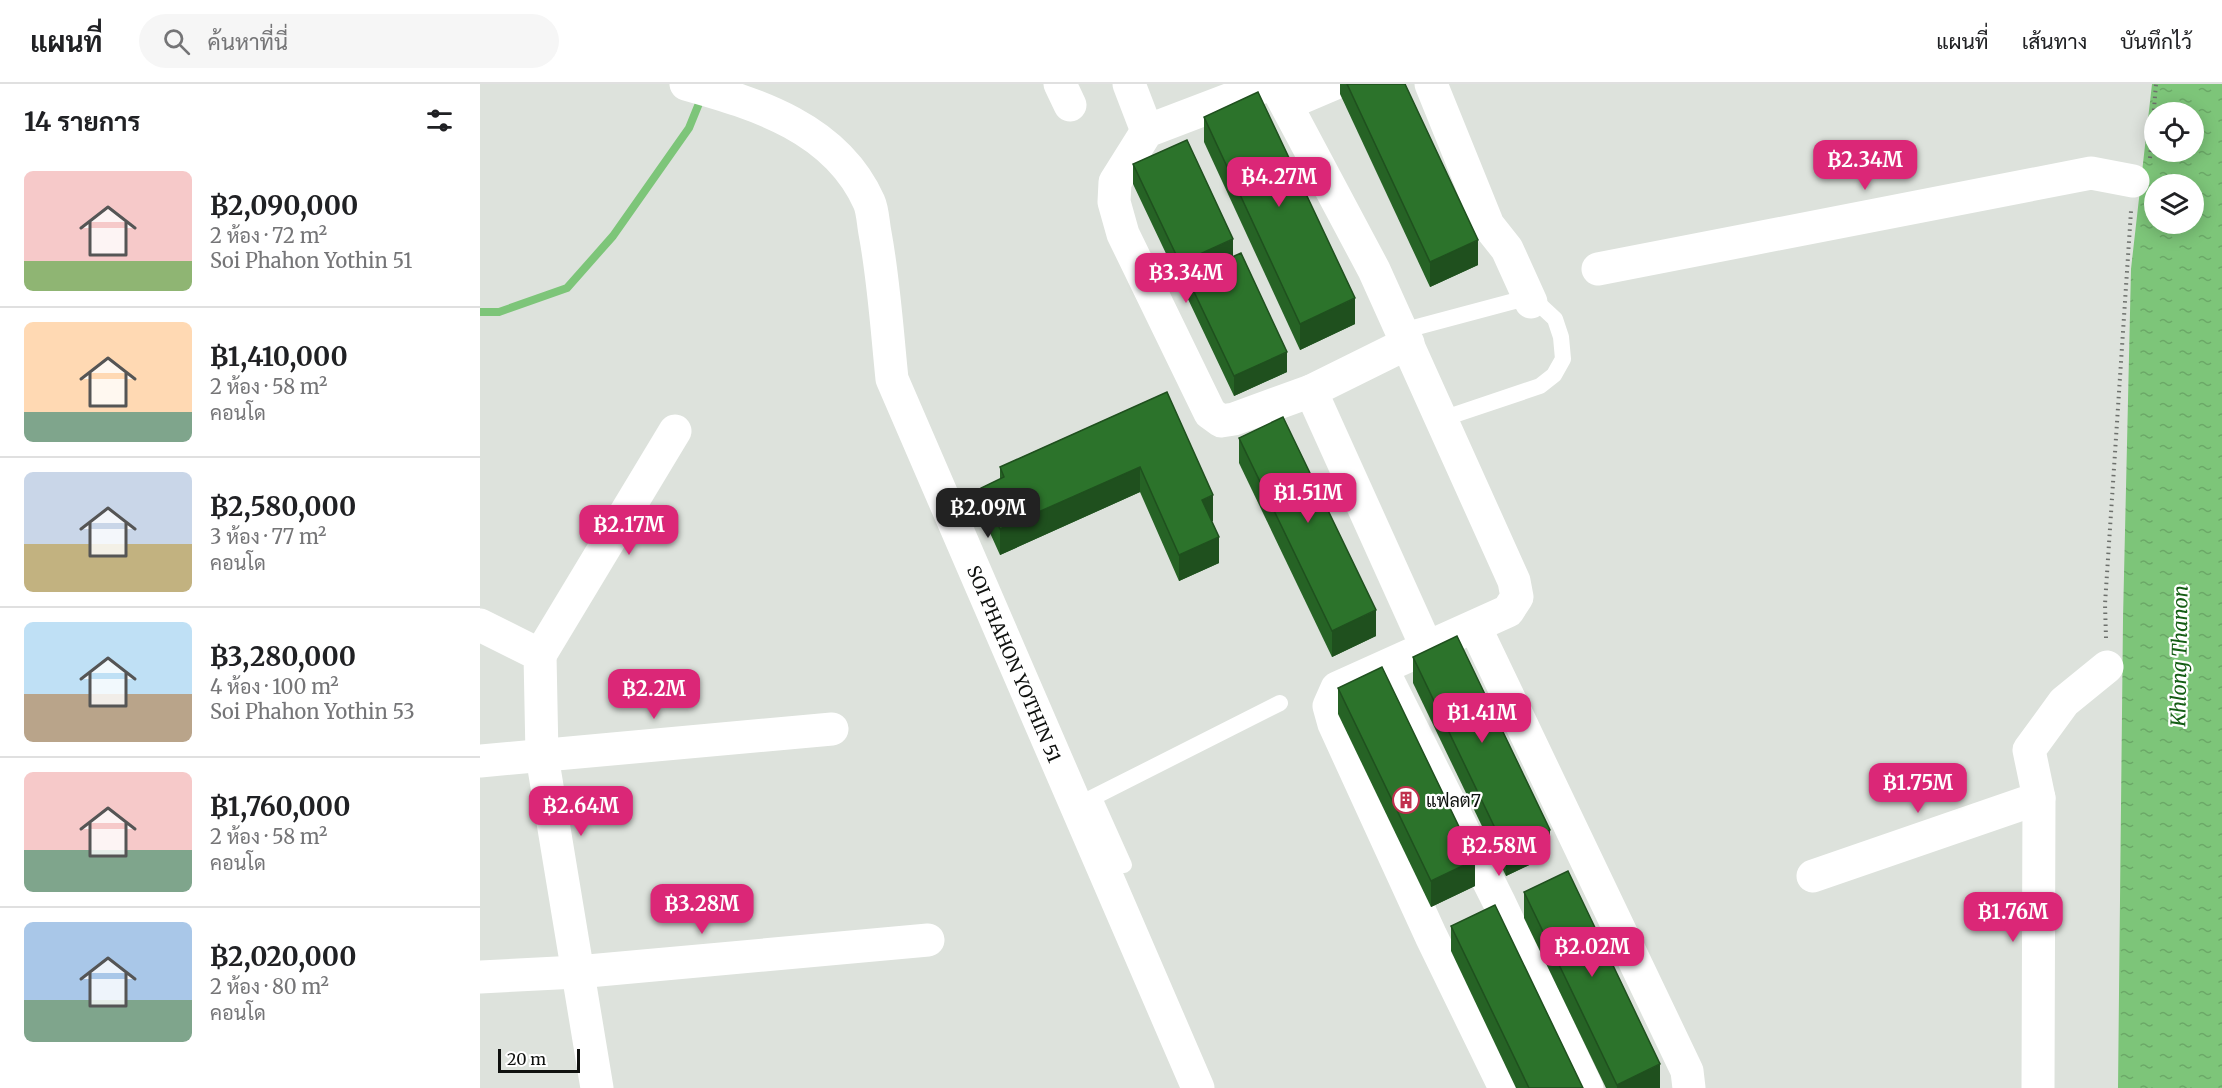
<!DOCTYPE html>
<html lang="th">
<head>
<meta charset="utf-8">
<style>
	:root { --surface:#fff; --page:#f6f6f6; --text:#202124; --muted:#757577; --line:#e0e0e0; --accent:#db2777 }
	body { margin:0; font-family:Merriweather,Sarabun,serif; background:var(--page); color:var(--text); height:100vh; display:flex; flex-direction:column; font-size:22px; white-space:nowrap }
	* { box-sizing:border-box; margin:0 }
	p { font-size:20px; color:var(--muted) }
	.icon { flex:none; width:33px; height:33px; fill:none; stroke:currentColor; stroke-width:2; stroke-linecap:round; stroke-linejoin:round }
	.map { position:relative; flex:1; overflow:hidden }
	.sheet { display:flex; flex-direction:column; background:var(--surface); width:480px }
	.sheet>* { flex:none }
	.tools { position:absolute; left:1664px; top:18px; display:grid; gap:12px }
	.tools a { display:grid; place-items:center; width:60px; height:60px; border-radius:50%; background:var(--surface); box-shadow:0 3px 15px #0003; font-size:30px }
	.scale { position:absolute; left:18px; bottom:15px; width:82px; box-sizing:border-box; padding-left:6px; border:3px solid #0f110f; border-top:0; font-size:16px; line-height:21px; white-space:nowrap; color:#0f110f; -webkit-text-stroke:4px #fff; paint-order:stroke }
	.price { position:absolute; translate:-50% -51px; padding:0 14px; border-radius:12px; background:var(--accent); color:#fff; font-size:20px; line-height:39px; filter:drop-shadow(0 2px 3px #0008) }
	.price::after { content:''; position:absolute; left:50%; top:36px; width:18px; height:14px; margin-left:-9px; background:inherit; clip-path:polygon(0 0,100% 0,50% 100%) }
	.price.current { background:#222; color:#fff }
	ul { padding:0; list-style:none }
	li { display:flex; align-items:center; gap:18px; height:150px; padding:0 24px }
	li+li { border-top:2px solid var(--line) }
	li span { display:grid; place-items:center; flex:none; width:168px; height:120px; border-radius:9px; color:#555 }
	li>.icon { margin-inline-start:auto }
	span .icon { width:72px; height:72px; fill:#fffc; stroke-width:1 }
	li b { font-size:26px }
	h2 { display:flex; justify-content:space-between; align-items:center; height:72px; padding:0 24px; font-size:26px }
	header { display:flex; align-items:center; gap:36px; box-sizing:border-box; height:84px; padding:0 30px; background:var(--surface); border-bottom:2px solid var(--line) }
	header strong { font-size:28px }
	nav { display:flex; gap:33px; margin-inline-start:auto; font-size:21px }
	.search { width:420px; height:54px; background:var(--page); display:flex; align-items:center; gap:15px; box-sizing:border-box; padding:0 21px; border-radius:33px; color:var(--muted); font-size:22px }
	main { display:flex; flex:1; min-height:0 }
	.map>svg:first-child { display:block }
</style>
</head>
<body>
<header>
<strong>แผนที่</strong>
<div class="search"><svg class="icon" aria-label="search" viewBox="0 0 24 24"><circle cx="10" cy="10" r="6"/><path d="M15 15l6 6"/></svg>ค้นหาที่นี่</div>
<nav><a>แผนที่</a><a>เส้นทาง</a><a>บันทึกไว้</a></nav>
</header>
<main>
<section class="sheet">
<h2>14 รายการ<svg class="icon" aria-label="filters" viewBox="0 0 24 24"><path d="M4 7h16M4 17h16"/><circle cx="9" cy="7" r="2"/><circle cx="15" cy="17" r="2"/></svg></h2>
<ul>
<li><span style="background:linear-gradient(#f6c9c9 75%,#8fb573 0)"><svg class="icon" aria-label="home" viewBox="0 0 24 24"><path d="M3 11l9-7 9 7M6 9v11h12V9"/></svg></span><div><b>฿2,090,000</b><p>2 ห้อง · 72 m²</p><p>Soi Phahon Yothin 51</p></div></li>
<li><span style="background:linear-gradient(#ffd9b3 75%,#7fa58c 0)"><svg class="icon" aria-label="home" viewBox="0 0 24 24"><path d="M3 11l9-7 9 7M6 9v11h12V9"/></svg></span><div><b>฿1,410,000</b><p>2 ห้อง · 58 m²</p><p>คอนโด</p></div></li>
<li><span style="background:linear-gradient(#c9d6e8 60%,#c2b280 0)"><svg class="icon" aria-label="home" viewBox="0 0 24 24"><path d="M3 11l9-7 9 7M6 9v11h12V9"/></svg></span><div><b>฿2,580,000</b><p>3 ห้อง · 77 m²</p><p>คอนโด</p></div></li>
<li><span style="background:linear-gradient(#bfe0f5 60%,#b9a48a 0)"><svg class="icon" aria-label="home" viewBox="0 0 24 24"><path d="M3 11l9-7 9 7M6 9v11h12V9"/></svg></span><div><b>฿3,280,000</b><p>4 ห้อง · 100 m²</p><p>Soi Phahon Yothin 53</p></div></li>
<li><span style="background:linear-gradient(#f6c9c9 65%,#7fa58c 0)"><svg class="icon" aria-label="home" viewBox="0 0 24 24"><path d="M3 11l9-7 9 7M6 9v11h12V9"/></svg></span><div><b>฿1,760,000</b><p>2 ห้อง · 58 m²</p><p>คอนโด</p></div></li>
<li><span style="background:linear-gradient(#a9c7e8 65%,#7fa58c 0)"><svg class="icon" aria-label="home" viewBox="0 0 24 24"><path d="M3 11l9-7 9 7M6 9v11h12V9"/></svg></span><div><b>฿2,020,000</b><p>2 ห้อง · 80 m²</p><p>คอนโด</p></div></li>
</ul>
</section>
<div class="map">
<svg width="1742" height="1004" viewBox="0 0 1742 1004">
	<defs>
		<pattern id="water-ripples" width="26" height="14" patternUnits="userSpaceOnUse" patternTransform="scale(1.5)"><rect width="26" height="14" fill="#7dc579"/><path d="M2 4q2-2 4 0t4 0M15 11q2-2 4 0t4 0" fill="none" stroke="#6ba867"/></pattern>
	</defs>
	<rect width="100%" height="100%" fill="#dde2dc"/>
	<path fill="url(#water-ripples)" fill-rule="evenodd" d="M1672,0H1742V1004H1638L1643,535L1651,185ZM1674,28H1713V68H1674ZM1674,100H1713V140H1674Z"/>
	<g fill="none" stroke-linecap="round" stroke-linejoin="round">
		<polyline stroke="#7dc579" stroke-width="8" points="0,228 19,228 87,204 133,152 209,44 222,12"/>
		<g stroke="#6d706c" stroke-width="4" stroke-dasharray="1.5 4.5" stroke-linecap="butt">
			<polyline points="1670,74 1676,0"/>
			<polyline points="1626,554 1625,520 1651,127"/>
		</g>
		<g stroke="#fff" stroke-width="16">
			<polyline points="922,247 1042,215 1061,222 1075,235 1081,253 1083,275 1074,291 1060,302 962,335"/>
			<polyline points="614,714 644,781"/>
			<polyline points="596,722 800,619"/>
		</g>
		<g stroke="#fff" stroke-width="33">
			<path d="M206,0C277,20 356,44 389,118C393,127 393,139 395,149C404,197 407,247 412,295L718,1004"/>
			<polyline points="580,0 590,21"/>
			<polyline points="649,0 667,47"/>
			<polyline points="790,0 667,47 635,98 634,118 643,150 730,329 741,337 754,335 831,307"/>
			<polyline points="795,0 894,186 1034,497 1037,513 1028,527 857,604 849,622 854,640 951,852 1025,1004"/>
			<polyline points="951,0 1008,141 1027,165 1051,218"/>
			<polyline points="806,20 853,0"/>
			<polyline points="1118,185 1611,89 1653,97"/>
			<polyline points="928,259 831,307 947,564"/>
			<polyline points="0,541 60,571 62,672 117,1004"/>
			<polyline points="995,543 1207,987 1209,1004"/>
			<polyline points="60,571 195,347"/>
			<polyline points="904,589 1020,820 1107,1004"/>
			<polyline points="0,677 352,645"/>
			<polyline points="1333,792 1559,714"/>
			<polyline points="0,893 97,888 448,856"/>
			<polyline points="1558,1004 1559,714 1549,666 1584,618 1627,583"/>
		</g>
	</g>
	<g fill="#266325">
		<polygon points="860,0 925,0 998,181 950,203 860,10"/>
		<polygon points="724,33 875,240 820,266 724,58"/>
		<polygon points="653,80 753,172 807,288 754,312 707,213 707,196 700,199 653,100"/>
		<polygon points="687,308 733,437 731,437 739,479 699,497 660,408 520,471 501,429 501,404 520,395 520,383"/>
		<polygon points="759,354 896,552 852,573 759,379"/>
		<polygon points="933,573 1070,771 1026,792 933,599"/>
		<polygon points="858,604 995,802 951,823 858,630"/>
		<polygon points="1044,808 1180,1004 1126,1004 1044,834"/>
		<polygon points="971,842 1103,1004 1036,1004 971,867"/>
	</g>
	<g fill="#1f501e">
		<polygon points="753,155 753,175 707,193 707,196 700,199 700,179"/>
		<polygon points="998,156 998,181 950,203 950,178"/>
		<polygon points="875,214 875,240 820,266 820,240"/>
		<polygon points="807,268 807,288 754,312 754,292"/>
		<polygon points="660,383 660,408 520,471 520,445"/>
		<polygon points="733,411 733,437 722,442 722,416"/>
		<polygon points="739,453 739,479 699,497 699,471"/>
		<polygon points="896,526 896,552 852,573 852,547"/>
		<polygon points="1070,746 1070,771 1026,792 1026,767"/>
		<polygon points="995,776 995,802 951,823 951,797"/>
		<polygon points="1180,980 1180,1004 1137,1004 1137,1001"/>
	</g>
	<g fill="#2c732b" stroke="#1f501e" stroke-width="1.5">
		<polygon points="867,0 925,0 998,156 950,178"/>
		<polygon points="778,8 875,214 820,240 724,33"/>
		<polygon points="707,56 753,155 700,179 653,80"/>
		<polygon points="761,169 807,268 754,292 707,193"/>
		<polygon points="687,308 733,411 722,416 739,453 699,471 660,383 520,445 501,404 524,393 520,383"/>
		<polygon points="803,333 896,526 852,547 759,354"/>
		<polygon points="977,552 1070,746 1026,767 933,573"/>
		<polygon points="902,583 995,776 951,797 858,604"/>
		<polygon points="1088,787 1180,980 1137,1001 1044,808"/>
		<polygon points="1015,821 1103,1004 1049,1004 971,842"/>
	</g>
	<defs>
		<symbol id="building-ring" viewBox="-11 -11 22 22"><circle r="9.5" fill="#fff" stroke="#c0304e" stroke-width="1.5"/><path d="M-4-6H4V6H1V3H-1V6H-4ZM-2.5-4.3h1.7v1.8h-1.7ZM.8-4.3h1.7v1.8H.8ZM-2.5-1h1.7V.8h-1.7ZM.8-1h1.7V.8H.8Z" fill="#c0304e"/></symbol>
	</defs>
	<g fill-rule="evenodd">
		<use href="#building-ring" x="911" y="701" width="30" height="30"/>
	</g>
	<g text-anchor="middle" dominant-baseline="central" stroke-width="4.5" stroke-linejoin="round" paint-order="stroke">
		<g font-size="18" fill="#0f110f" stroke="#fff">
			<text transform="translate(534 580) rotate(67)">SOI PHAHON YOTHIN 51</text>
		</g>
		<g font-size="18" fill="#0f110f" stroke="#fff" text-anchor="start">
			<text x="946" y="716">แฟลต7</text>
		</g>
		<g font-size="20" font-style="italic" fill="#145d14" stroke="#fff">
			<text transform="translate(1699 572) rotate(-89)">Khlong Thanon</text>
		</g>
	</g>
</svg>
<div class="tools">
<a><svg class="icon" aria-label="locate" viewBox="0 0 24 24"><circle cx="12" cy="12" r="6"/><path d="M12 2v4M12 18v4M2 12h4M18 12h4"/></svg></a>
<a><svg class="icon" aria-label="layers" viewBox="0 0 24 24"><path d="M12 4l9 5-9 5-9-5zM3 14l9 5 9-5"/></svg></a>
</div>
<div class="scale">20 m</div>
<b class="price" style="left:1385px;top:107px">฿2.34M</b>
<b class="price" style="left:799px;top:124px">฿4.27M</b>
<b class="price" style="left:706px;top:220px">฿3.34M</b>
<b class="price" style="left:828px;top:440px">฿1.51M</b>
<b class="price current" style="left:508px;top:455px">฿2.09M</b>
<b class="price" style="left:149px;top:472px">฿2.17M</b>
<b class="price" style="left:174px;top:636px">฿2.2M</b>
<b class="price" style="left:1002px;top:660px">฿1.41M</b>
<b class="price" style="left:1438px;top:730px">฿1.75M</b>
<b class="price" style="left:101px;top:753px">฿2.64M</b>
<b class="price" style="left:1019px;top:793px">฿2.58M</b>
<b class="price" style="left:222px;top:851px">฿3.28M</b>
<b class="price" style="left:1533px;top:859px">฿1.76M</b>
<b class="price" style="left:1112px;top:894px">฿2.02M</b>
</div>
</main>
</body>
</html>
